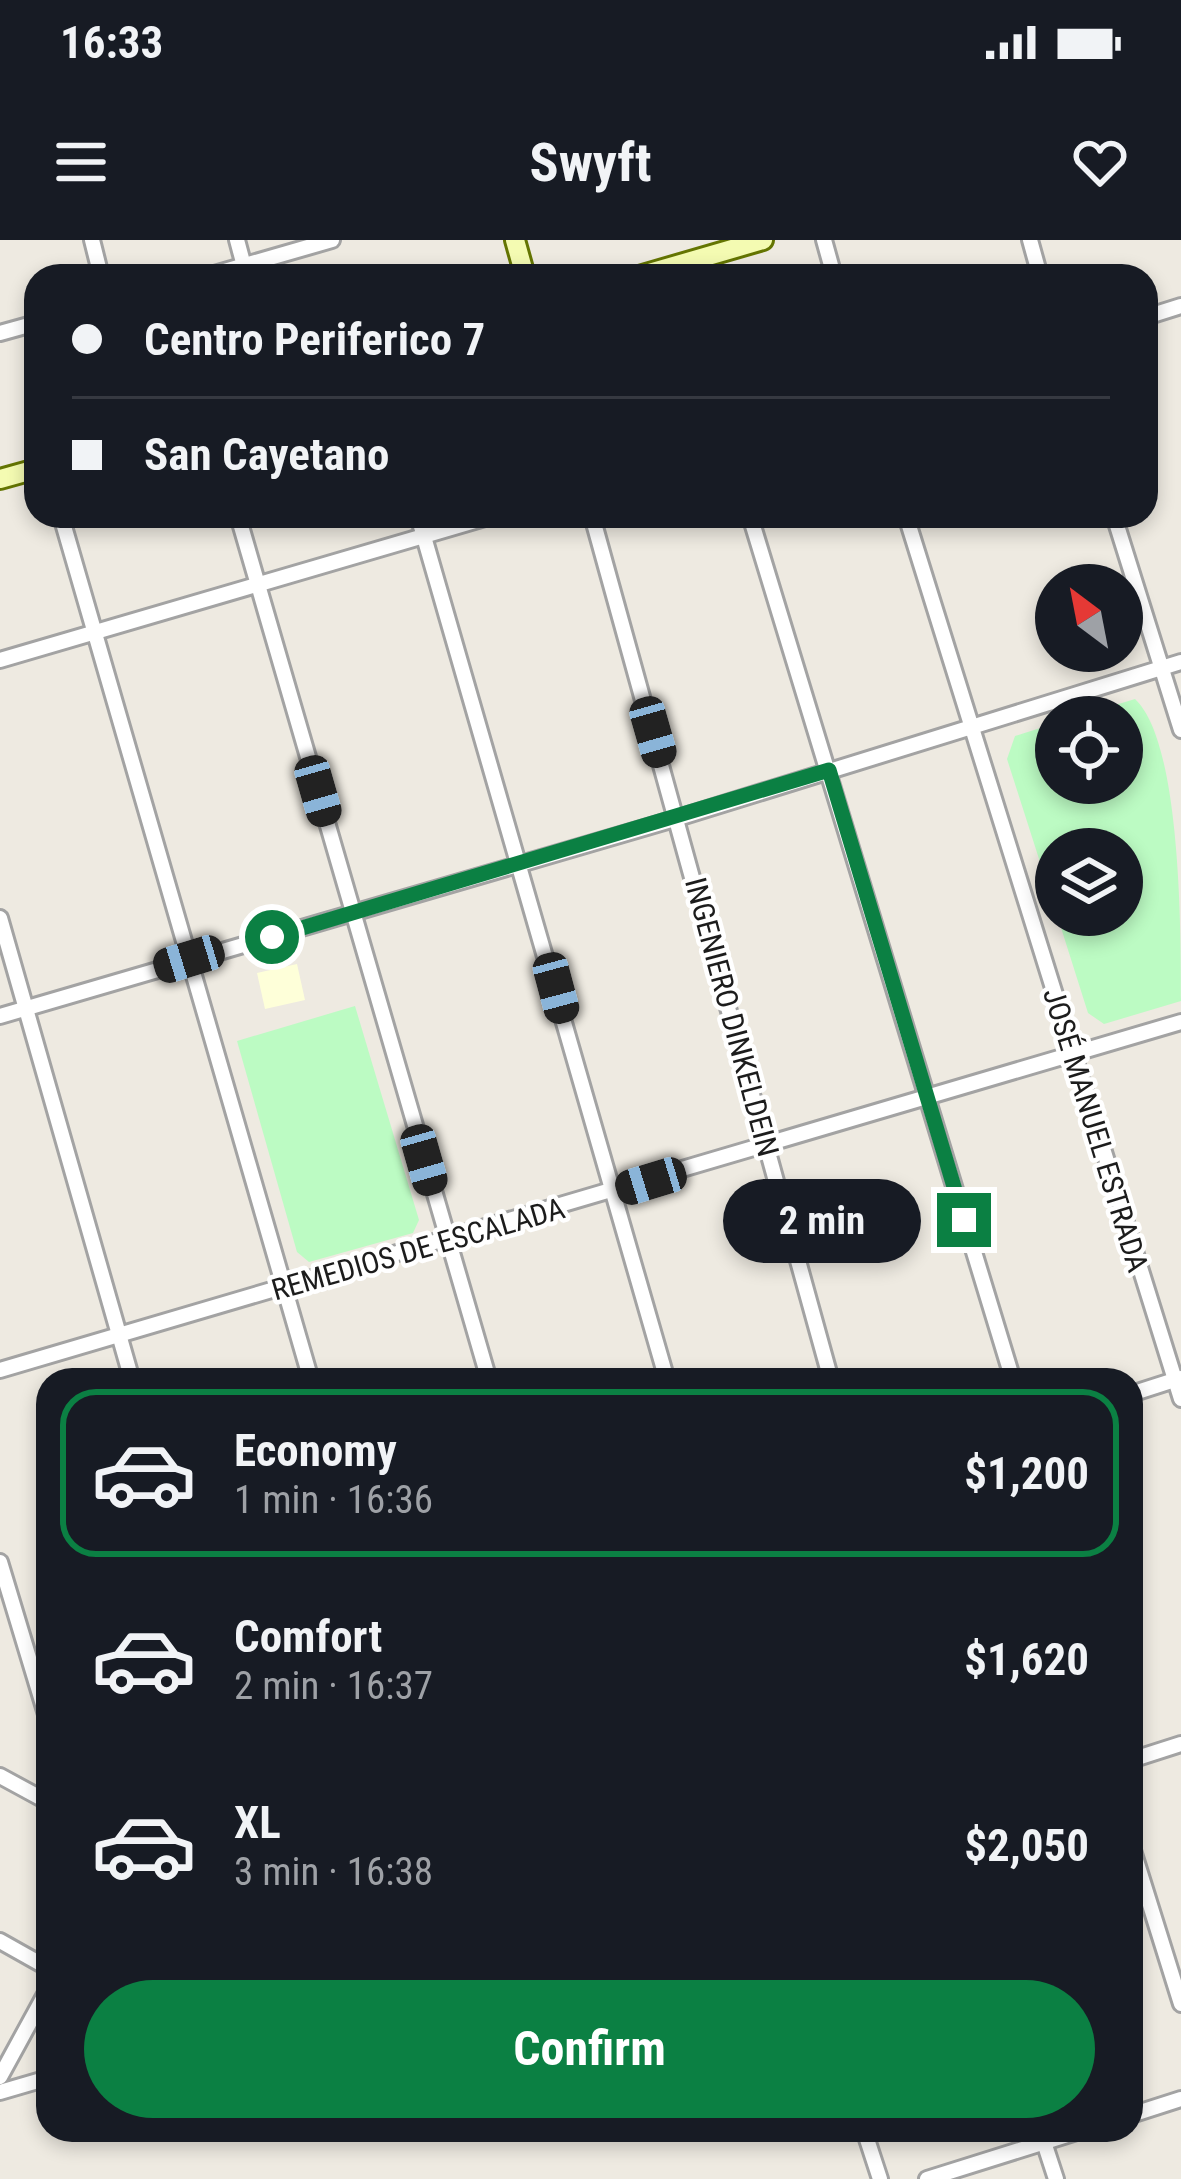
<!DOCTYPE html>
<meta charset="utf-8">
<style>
:root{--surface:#171b24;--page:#242831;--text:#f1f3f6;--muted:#9ea1a6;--line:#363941;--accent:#0b8043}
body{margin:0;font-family:"Roboto Condensed",sans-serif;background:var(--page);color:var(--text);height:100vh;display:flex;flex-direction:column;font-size:45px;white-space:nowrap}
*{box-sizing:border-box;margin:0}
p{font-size:39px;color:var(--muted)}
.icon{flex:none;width:66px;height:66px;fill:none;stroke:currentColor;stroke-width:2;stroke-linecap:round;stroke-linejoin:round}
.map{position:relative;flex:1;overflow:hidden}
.sheet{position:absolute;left:36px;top:1128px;width:1107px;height:774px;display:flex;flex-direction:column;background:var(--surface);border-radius:36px;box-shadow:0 6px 18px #0003}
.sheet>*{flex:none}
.guide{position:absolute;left:24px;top:24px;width:1134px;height:264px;border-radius:36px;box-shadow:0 6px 18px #0003;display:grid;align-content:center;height:264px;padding:0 48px;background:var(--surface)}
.needle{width:78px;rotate:328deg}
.tools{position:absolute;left:1035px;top:324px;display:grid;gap:24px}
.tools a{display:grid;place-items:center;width:108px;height:108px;border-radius:50%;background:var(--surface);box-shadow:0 6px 18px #0003;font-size:60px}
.end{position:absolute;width:54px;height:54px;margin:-27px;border:15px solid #0b8043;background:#fff;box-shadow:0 0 0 6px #fff}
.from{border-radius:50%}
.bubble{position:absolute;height:84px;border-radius:42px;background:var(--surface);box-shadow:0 6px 18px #0003;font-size:39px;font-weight:700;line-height:84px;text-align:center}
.car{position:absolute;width:36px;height:72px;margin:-36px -18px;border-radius:15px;box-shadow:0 0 9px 3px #0007;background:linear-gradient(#222 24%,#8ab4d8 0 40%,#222 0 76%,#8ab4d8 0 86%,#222 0)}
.guide b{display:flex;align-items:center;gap:42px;height:114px;font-size:45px}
.guide b+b{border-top:3px solid var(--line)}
.guide i{width:30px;height:30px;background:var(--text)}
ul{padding:21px 0 0;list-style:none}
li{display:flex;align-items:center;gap:36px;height:168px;margin:0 24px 18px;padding:0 24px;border:6px solid transparent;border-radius:36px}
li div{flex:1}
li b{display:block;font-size:45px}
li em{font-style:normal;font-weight:700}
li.on{border-color:var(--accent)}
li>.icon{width:108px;height:108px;stroke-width:1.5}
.action{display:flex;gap:24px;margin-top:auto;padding:24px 48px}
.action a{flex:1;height:138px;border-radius:72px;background:var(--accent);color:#fff;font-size:48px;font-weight:700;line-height:138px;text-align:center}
.status{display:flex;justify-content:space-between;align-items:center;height:84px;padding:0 60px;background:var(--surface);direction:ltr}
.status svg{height:33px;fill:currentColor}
header{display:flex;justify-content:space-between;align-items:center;height:156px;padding:0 48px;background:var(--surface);font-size:54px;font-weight:700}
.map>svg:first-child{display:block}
</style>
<div class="status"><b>16:33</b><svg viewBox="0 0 49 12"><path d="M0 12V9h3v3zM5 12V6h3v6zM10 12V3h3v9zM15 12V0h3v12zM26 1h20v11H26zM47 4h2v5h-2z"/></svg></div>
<header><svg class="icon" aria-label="menu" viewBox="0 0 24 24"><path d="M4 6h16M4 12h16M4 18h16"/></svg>Swyft<svg class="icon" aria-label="heart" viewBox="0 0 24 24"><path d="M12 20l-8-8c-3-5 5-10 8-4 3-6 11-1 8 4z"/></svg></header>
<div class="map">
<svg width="1181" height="1939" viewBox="0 0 1181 1939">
<rect width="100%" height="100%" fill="#eeeae1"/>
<path fill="#feffd9" d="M297 724 305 760 265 769 257 733Z"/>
<g fill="#bcfbc3">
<path d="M1135 459C1181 502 1181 689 1181 761L1104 784 1088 773 1057 675H1122V609H1056V672L1007 519 1015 496 1056 483V543H1122V477H1076Z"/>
<path d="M355 766 419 980 413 993 309 1022 297 1012 237 801Z"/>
</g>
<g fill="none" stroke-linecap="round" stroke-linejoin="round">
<defs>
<g id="street">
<path d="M92 0 101 36"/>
<path d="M237 0 244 26"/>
<path d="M824 0 834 36"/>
<path d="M1030 0 1040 36"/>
<path d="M207 36 332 0"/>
<path d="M1146 77 1181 66"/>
<path d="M0 93 36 83"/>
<path d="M61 276 311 1140"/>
<path d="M238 276 489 1140"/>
<path d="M418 276 667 1140"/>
<path d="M592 276 831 1140"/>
<path d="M750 276 1013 1140"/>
<path d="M906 276 1181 1159"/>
<path d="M1114 276 1181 490"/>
<path d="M0 420 492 276"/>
<path d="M0 678 132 1140"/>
<path d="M0 776 678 578 1181 422"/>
<path d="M0 1130 1181 782"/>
<path d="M1131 1154 1181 1138"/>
<path d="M0 1322 48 1481"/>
<path d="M1131 1520 1181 1504"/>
<path d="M0 1536 48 1562"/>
<path d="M1131 1604 1181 1764"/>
<path d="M0 1701 48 1728"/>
<path d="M0 1837 48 1749"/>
<path d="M0 1852 48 1838"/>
<path d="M1131 1875 1181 1859"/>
<path d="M864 1890 880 1939"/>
<path d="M1040 1890 1056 1939"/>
<path d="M927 1939 1083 1890"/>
</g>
<g id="secondary">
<path d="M515 0 525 36"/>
<path d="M639 36 763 0"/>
<path d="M0 239 36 229"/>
</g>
</defs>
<use href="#street" stroke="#a3a3a3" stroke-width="20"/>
<use href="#secondary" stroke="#647502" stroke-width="24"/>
<use href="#street" stroke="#fff" stroke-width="14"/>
<use href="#secondary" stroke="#f4fbb2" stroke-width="18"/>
</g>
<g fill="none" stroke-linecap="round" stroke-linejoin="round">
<path stroke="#0b8043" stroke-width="15" d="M272 697 829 530 964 980"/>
</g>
<g text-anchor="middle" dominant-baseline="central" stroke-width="9" stroke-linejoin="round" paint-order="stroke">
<g font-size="30" fill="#1c1c1c" stroke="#fff">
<text transform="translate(732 777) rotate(75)">INGENIERO DINKELDEIN</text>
<text transform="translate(1096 890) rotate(73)">JOSÉ MANUEL ESTRADA</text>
<text transform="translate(418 1009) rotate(-16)">REMEDIOS DE ESCALADA</text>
</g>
</g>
</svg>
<div class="tools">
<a><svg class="needle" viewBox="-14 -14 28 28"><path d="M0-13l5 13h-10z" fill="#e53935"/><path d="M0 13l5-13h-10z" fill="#9ea1a6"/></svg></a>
<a><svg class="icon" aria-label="locate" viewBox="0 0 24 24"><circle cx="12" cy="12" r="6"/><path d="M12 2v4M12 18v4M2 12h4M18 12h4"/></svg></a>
<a><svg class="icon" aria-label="layers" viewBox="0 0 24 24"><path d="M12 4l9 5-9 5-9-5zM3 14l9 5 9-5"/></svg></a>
</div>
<i class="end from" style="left:272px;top:697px"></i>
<i class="end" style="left:964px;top:980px"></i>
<div class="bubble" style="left:723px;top:939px;width:198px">2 min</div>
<i class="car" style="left:653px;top:492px;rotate:164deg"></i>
<i class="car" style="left:318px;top:551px;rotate:164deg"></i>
<i class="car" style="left:189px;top:719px;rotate:253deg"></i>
<i class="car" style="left:556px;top:748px;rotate:165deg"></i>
<i class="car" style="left:424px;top:920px;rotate:164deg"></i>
<i class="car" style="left:651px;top:941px;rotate:253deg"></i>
<div class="guide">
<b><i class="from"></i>Centro Periferico 7</b>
<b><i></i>San Cayetano</b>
</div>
<section class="sheet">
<ul>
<li class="on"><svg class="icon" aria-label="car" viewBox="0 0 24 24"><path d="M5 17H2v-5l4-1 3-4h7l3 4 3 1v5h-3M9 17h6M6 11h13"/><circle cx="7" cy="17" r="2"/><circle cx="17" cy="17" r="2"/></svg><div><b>Economy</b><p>1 min · 16:36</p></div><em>$1,200</em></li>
<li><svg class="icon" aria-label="car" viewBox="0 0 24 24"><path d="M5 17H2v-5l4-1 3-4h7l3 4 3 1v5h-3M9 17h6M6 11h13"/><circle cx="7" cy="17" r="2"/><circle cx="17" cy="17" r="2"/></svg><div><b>Comfort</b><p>2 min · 16:37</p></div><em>$1,620</em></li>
<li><svg class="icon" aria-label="car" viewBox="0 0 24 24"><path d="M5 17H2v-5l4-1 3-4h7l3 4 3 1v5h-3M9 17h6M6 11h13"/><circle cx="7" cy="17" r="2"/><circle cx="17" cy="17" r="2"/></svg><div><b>XL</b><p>3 min · 16:38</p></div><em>$2,050</em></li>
</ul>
<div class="action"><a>Confirm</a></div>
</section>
</div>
